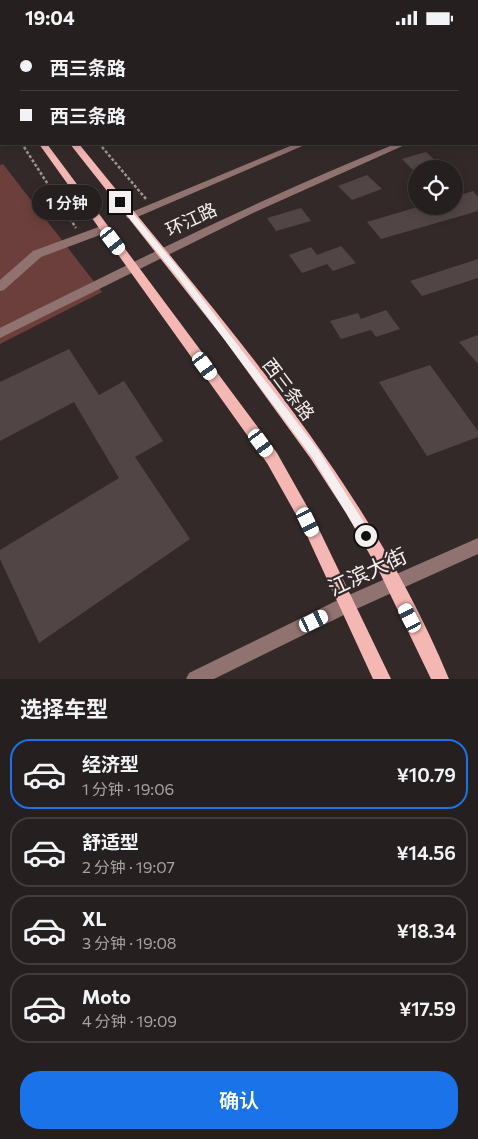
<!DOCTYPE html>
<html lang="zh">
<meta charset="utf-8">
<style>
:root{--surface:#261f1f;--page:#2e2728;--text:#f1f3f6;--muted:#a4a2a4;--line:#423d3d;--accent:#1a73e8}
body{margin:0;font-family:Commissioner,"Noto Sans SC",sans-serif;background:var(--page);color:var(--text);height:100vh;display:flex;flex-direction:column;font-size:19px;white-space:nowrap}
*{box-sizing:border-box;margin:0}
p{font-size:16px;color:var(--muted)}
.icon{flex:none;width:28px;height:28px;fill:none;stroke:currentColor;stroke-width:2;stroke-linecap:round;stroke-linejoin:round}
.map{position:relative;height:644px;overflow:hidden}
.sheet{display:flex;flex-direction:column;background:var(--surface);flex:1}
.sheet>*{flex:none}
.banner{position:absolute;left:0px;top:0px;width:479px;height:110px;box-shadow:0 2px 12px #0003,0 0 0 1px var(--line);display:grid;align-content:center;height:110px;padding:0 20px;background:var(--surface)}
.buttons{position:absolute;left:408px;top:125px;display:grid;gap:10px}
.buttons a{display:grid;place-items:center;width:55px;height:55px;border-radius:50%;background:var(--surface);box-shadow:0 2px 12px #0003,0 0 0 1px var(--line);font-size:25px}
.end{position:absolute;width:22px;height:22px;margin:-11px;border:6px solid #f6efef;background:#111;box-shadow:0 0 0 2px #111}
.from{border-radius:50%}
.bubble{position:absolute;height:35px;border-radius:18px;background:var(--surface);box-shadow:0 2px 12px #0003,0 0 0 1px var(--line);font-size:16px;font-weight:600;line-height:35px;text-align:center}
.car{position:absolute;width:15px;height:30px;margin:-15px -8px;border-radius:6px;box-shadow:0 0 4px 1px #0007;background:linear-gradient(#fff 24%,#345 0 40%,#fff 0 76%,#345 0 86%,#fff 0)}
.banner b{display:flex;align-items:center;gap:18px;height:48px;font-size:19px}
.banner b+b{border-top:1px solid var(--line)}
.banner i{width:12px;height:12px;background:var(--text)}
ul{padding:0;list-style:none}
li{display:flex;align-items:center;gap:15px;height:70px;margin:0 10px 8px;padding:0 10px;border:2px solid var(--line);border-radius:20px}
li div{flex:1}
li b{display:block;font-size:19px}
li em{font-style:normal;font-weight:600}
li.active{border-color:var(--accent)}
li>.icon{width:45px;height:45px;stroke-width:1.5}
h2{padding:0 20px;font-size:22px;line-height:60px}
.button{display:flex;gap:10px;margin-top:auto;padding:10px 20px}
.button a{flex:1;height:58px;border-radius:20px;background:var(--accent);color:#fff;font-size:20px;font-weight:600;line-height:58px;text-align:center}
.status{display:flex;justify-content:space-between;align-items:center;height:35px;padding:0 25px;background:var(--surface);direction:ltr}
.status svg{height:14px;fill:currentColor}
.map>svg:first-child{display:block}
</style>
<div class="status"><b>19:04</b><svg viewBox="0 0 49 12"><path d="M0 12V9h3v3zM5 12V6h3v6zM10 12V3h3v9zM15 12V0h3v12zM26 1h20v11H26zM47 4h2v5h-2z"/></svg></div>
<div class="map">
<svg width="478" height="644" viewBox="0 0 478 644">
<rect width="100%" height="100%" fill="#332929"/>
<path fill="#6c3f3c" d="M3 129 102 257 0 309V130Z"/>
<path fill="#390205" stroke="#72494b" d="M0 0H350L1 1 0 97Z"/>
<g fill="#514645">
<path d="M426 117 439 129 416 134 414 136 402 124Z"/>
<path d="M367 140 382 154 352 165 338 151Z"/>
<path d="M473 156 478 162V176L381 204 367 187 421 171H454V162Z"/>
<path d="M301 173 311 186 276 196 267 183Z"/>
<path d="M341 211 356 228 333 236 327 229 302 238 289 220 311 212 317 220Z"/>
<path d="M478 224V243L422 261 410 246Z"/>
<path d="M386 275 400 294 376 302 371 295 341 304 330 286 358 278 361 284Z"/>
<path d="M478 300V329L459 307Z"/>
<path d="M69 314 99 360 124 346 163 406 135 422 190 504 39 608 0 524V515L119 443 74 367 0 406V347Z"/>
<path d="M430 330 478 396V402L427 421 379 347Z"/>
</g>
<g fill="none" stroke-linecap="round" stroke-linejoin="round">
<g stroke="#9e9696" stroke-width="2" stroke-dasharray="2.5 2" stroke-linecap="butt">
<path d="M406 1 410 0"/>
<path d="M0 78 1 80"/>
<path d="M22 109 25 113"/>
<path d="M100 109 103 113"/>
</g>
<g stroke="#9e9696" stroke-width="2.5" stroke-dasharray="3 2" stroke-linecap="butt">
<path d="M24 112 76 193"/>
<path d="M102 112 146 164"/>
</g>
<g fill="#907270" fill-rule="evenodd">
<path d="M295 109H307L135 183H127L126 181 127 179Z"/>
<path d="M395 109H407L253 178 0 303V293C130 228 260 164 395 109Z"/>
<path d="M104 190 108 191V197L41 222 4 255 0 256V245L33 216Z"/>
<path d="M478 503V519L354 575 214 644H186L189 638 342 563Z"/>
</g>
<g fill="#f5b7b3" fill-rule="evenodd">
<rect x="0" y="15" width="1" height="6"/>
<rect x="0" y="50" width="1" height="5"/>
<path d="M39 109H47L277 418 313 482 391 644H373L303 492 267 428Z"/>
<path d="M70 109H79C215 278 365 441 449 644H431L378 534 346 478 311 424 224 304Z"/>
</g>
</g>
<path fill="#f6efef" d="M117 165H122L185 241 319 416 370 497V504H362L312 422 180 245 117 168Z"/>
<g text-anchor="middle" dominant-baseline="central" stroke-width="4.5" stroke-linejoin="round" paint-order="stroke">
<g font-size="18" fill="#f6efef" stroke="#332929">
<text transform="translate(191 184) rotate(-25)">环江路</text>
<text transform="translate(289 354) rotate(53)">西三条路</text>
</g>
<g font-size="21" fill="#f6efef" stroke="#332929">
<text transform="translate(367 536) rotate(-25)">江滨大街</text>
</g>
</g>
</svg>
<div class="buttons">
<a><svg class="icon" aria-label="locate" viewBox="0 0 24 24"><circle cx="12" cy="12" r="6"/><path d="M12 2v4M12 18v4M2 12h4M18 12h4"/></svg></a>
</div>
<i class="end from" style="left:366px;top:501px"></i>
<i class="end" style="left:120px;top:167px"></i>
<div class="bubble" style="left:32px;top:150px;width:70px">1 分钟</div>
<i class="car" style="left:113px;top:206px;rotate:143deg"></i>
<i class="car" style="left:205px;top:331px;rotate:144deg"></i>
<i class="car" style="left:261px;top:408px;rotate:144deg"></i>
<i class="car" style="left:308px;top:487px;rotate:154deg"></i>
<i class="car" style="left:410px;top:583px;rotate:332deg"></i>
<i class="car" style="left:314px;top:586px;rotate:64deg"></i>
<div class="banner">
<b><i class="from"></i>西三条路</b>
<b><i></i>西三条路</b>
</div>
</div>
<section class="sheet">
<h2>选择车型</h2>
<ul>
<li class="active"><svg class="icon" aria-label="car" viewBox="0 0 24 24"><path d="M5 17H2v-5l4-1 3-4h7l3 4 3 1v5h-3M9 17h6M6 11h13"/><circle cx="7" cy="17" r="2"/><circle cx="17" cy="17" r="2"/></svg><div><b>经济型</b><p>1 分钟 · 19:06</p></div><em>¥10.79</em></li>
<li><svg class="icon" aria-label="car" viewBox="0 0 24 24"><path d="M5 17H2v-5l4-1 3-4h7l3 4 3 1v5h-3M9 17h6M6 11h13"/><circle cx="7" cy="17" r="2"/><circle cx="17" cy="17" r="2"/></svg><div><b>舒适型</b><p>2 分钟 · 19:07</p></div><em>¥14.56</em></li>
<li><svg class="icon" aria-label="car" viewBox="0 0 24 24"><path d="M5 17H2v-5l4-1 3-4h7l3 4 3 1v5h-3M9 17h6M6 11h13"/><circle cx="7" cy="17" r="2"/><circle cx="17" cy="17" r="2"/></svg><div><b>XL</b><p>3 分钟 · 19:08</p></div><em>¥18.34</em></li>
<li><svg class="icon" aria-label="car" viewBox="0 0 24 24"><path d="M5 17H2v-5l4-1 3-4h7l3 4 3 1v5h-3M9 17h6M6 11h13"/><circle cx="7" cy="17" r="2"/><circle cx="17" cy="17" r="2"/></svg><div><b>Moto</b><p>4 分钟 · 19:09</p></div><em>¥17.59</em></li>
</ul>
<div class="button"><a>确认</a></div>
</section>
